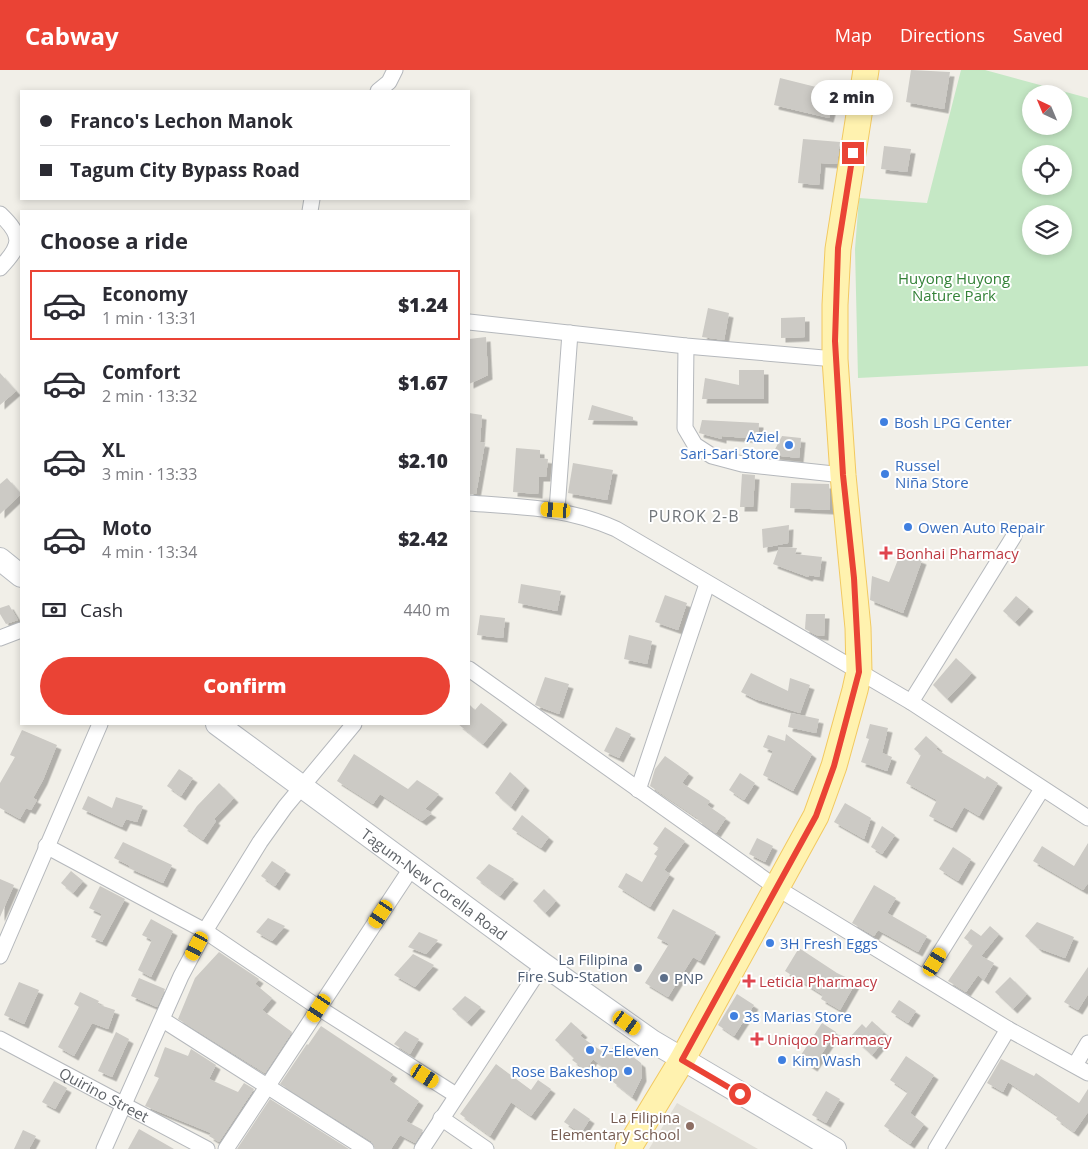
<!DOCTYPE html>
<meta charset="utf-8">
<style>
:root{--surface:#fff;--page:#f7f7f7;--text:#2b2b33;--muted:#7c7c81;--line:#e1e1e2;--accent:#ea4335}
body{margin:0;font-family:"Open Sans",sans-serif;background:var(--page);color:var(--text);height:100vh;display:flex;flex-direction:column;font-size:19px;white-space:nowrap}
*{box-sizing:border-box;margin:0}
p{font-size:16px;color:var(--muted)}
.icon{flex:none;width:28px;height:28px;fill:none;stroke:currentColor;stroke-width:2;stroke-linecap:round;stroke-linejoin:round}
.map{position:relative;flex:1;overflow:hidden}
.drawer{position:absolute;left:20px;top:140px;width:450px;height:515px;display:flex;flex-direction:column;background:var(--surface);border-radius:0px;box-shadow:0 2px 8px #0003}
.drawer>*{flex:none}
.banner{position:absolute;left:20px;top:20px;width:450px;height:110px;border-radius:0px;box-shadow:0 2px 8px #0003;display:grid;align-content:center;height:110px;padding:0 20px;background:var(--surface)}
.needle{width:32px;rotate:316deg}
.controls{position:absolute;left:1022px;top:15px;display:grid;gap:10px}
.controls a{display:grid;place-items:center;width:50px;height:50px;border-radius:50%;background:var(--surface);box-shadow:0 2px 8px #0003;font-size:25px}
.end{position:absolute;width:22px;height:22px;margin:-11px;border:6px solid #ea4335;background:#fff;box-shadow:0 0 0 2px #fff}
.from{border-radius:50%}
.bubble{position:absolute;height:35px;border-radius:18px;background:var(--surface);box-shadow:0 2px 8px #0003;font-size:16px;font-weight:800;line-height:35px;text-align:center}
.car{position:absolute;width:15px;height:30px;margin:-15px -8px;border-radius:6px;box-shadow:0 0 4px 1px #0007;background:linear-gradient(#f5c518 24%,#345 0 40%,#f5c518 0 76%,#345 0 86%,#f5c518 0)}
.banner b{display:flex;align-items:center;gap:18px;height:48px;font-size:19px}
.banner b+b{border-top:1px solid var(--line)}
.banner i{width:12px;height:12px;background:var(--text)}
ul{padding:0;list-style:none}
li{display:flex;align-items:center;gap:15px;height:70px;margin:0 10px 8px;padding:0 10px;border:2px solid transparent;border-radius:0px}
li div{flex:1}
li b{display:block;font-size:19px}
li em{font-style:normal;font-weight:800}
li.current{border-color:var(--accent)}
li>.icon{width:45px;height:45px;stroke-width:1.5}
h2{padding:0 20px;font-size:22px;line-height:60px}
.pay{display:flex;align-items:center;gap:12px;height:55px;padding:0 20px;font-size:19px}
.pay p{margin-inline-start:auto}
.button{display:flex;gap:10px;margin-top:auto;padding:10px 20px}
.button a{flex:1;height:58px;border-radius:30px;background:var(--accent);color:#fff;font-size:20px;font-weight:800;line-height:58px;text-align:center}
header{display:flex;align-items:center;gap:30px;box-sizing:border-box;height:70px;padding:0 25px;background:var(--accent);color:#fff}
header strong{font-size:24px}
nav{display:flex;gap:28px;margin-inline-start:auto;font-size:18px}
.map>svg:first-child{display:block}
</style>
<header>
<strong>Cabway</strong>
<nav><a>Map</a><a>Directions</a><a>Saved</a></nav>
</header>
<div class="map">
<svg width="1088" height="1079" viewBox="0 0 1088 1079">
<defs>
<filter id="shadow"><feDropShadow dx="4.5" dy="4.5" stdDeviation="0" flood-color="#0004"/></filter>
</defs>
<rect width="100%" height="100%" fill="#f1efe8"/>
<path fill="#e1ded6" d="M677 1033 758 1079H649Z"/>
<path fill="#c5e8c5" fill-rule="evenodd" d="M961 0H985L1088 28V296L858 308 855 179 859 128 927 133ZM1031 24H1064V56H1031ZM1031 84H1064V116H1031ZM1031 144H1064V176H1031Z"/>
<g fill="#cccac5" filter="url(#shadow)">
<path d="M911 0 950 2 944 39 906 32Z"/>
<path d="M780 8 836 22 829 48 774 35Z"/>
<path d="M803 69 840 72 837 94 821 93 819 115 798 113Z"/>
<path d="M884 76 911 79 907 102 881 99Z"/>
<path d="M708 238 729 243 724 270 702 267Z"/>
<path d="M805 247V267L781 268V248Z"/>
<path d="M486 267 488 305 469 314V269Z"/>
<path d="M739 300H764V329H702L705 308 739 315Z"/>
<path d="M0 303 16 321 0 335Z"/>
<path d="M592 335 633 347V351L588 350Z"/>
<path d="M469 343 482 345 480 372 485 373 476 424H469Z"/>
<path d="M702 350 759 353 758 369 722 366V369L699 363Z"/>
<path d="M782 366 801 368 799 388 772 385Z"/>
<path d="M516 378 540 380V388L548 389 546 407H539L538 424 513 422Z"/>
<path d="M573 393 613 400 607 430 568 423Z"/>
<path d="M742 404 755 405 753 437H740Z"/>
<path d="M7 408 21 424 0 444V414Z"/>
<path d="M791 413 829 414 830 440 790 438Z"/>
<path d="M789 455 788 473 763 478 762 459Z"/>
<path d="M779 477 797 478 795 484 822 487 819 507 809 505 808 507 773 494Z"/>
<path d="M901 482 922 490 903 543 870 530 872 506 889 512Z"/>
<path d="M521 514 561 521 557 541 518 533Z"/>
<path d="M665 525 687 533 678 560 655 552Z"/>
<path d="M1016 526 1029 537 1015 552 1003 541Z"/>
<path d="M9 535 18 550 6 554 0 544V538Z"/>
<path d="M806 544H825L824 566 816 565 805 559Z"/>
<path d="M480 545 505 548 503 568 477 565Z"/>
<path d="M629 565 652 571 647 594 624 589Z"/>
<path d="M956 588 972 603 947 629 933 615Z"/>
<path d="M751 603 788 621 790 608 810 615 800 643 755 629 741 622Z"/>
<path d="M545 607 569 614 559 644 535 635Z"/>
<path d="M481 633 503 650 483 674 458 654H469V634L475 640Z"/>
<path d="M791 643 819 649 816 663 788 657Z"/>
<path d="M870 654 888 658 882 683 892 687 887 701 861 692 869 669 866 668Z"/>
<path d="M616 657 631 664 619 688 604 681Z"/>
<path d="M22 660 57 675 43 710 33 728 37 730 31 740 26 738 20 749 0 738V713L15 687 10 685Z"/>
<path d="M786 664 812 684 793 721 763 705 773 681 763 677 768 665 785 671Z"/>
<path d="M926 666 938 677 936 679 985 709 987 706 998 713 979 746 964 737 952 758 929 746 937 730 906 713 921 685 914 679Z"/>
<path d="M354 684 408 719 417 710 439 724 425 739 432 743 422 751 380 724 373 734 337 711Z"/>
<path d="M665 686 689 703 682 713 710 731 707 735 726 748 716 763 697 750 699 749 650 716 655 699Z"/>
<path d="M179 699 193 708 181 726 167 716Z"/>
<path d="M510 702 525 716 511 737 495 723Z"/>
<path d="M740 703 755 713 744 730 729 720Z"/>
<path d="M219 713 234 728 214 749 216 751 203 770 183 756 197 736Z"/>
<path d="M88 726 112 738 116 727 143 736 137 752 126 749 122 757 82 739Z"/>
<path d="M845 733 871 748 864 769 834 752Z"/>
<path d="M522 745 549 767 541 778 512 759Z"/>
<path d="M882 756 895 765 882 784 871 777Z"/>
<path d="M665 757 685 771 664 800 670 804 650 837 618 817 626 803 642 812 657 786 654 784 659 778 653 774Z"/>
<path d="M757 768 773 776 765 792 749 784Z"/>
<path d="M123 772 172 795 163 813 129 798 130 796 114 788Z"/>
<path d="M1088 773V813L1083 820 1033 791 1042 776 1074 796Z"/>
<path d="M953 777 971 789 958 811 939 799Z"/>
<path d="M272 791 286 800 275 816 261 806Z"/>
<path d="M489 794 514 809 500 826 476 808Z"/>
<path d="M71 801 83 811 73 823 61 813Z"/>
<path d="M0 809 14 815 0 847Z"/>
<path d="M874 815 896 828 887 843 927 866 918 882 878 860 874 866 852 853Z"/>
<path d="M100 816 125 829 102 872 91 867 102 844 89 838Z"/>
<path d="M544 819 556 831 545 843 533 831Z"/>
<path d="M673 839 716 862 700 891 693 887 668 927 645 913 669 874 657 868Z"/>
<path d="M268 848 285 856 272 871 256 862Z"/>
<path d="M151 849 173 861 151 907 138 900 152 870 142 865Z"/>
<path d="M1037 852 1074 867 1065 888 1038 878 1025 866Z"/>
<path d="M990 856 999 864 981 886 994 893 984 910 978 905 966 922 948 911 973 875 964 868 971 859 981 866Z"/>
<path d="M419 862 438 870 426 884 408 877Z"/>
<path d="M799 878 837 903 856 912 840 940 821 929 823 925 785 901Z"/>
<path d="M219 882 259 909 255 914 272 928 262 940 292 962 265 1003 178 949 195 908Z"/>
<path d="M413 884 434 895 415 917 394 905Z"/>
<path d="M1088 897V924L1078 940 1064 932Z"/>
<path d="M1010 907 1027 924 1013 939 995 922Z"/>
<path d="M139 908 165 919 157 937 131 926Z"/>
<path d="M19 912 39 920 24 954 4 945Z"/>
<path d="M80 922 99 931 97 934 115 940 108 959 92 953 74 986 58 977 79 937 74 934Z"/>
<path d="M737 924 754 935 734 966 718 955Z"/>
<path d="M465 926 481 937 467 952 452 939Z"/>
<path d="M899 930 916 941 908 953 891 942Z"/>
<path d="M872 951 884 962 879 968 883 972 872 985 851 966 862 954 866 958Z"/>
<path d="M571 952 583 963 580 966 607 985 614 976 630 989 632 986 641 993 642 1007 632 1027 612 1011 615 1007 593 989 586 1000 572 990 574 988 555 970Z"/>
<path d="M822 953 836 962 813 997 799 988Z"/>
<path d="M321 956 393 1004 389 1010 419 1031 406 1051 423 1060 415 1073 400 1065 391 1079H375L371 1071 280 1014 307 974 308 975Z"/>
<path d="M405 961 419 969 410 984 394 974Z"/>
<path d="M116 962 129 969 112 1007 98 1001Z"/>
<path d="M165 977 188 986 191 979 216 995 209 1009 238 1022 244 1013 254 1019 219 1072 209 1066 211 1063 145 1036 159 1008 154 1006Z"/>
<path d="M906 986 934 1005 910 1043 924 1054 910 1074 884 1056 908 1022 890 1010Z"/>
<path d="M1001 989 1034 1006 1036 1003 1079 1033 1088 1019V1042L1074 1062 1056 1049 1058 1046 1008 1012 1003 1022 987 1013Z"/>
<path d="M496 994 531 1020 538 1010 551 1019 531 1046 511 1032 490 1066 460 1044Z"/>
<path d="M54 1011 67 1018 55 1039 42 1032Z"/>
<path d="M826 1021 840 1029 826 1053 812 1045Z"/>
<path d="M270 1029 349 1079H237Z"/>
<path d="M574 1038 590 1049 581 1063 564 1052Z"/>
<path d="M139 1059 174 1079H128Z"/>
<path d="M23 1060 36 1066 29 1079H14Z"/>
</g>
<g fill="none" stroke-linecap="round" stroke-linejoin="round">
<defs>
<g id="minor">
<path d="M378 21 389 12 395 0"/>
<path d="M310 141 312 129"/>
<path d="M0 144C23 166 22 175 0 198"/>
<path d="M469 252 686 276 835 289"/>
<path d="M686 276 685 358 695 375 712 386 742 394 843 405"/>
<path d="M469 433C521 437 567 437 616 459L911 632 1088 748"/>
<path d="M557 440 570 263"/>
<path d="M0 568 21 560"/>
<path d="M469 599 777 818 1008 959 1088 1003"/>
<path d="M911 632 1014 466"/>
<path d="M638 720 707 514"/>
<path d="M46 776 205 861 319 938 456 1025"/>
<path d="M0 886 100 654"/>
<path d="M925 907 1042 719"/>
<path d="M163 950 366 1079"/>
<path id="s1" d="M0 969 207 1079"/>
<path d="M1075 995 1088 973"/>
<path d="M441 1048 486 1079"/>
<path d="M104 1079 181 906 205 861 260 772 285 737 354 654"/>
<path d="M226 1079 412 797"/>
<path d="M422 1079 543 894"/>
<path d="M936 1079 1008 959"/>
</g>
<g id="secondary">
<path d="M0 489 21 506"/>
<path id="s2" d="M217 654 543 894 652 971 835 1079"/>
</g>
<path id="primary" d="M628 1079 682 990 816 746 834 696 855 620 859 602 858 558 843 405 835 289V235L838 179 866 0"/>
</defs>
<use href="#minor" stroke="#b5b8bc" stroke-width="17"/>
<use href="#secondary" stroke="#b6babf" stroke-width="24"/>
<use href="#primary" stroke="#f2c960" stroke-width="27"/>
<use href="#minor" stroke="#fff" stroke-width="15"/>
<use href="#secondary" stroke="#fff" stroke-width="22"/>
<use href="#primary" stroke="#fff2af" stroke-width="25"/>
</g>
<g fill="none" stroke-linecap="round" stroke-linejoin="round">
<path stroke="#ea4335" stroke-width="6" d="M740 1024 682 990 816 746 834 696 859 602 854 508 843 405 835 271 838 178 853 83"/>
</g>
<g fill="#3f7fe0" stroke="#fff" stroke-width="2">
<circle cx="884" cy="352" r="5"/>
<circle cx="789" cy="375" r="5"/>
<circle cx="885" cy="404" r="5"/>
<circle cx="908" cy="457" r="5"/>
<circle cx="770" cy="873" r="5"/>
<circle cx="734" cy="946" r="5"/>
<circle cx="590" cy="980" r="5"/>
<circle cx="782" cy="990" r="5"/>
<circle cx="628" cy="1001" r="5"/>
</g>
<g fill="#e0444e" stroke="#fff" stroke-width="2">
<path d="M883.5 475.5h5v5h5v5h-5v5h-5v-5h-5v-5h5z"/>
<path d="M746.5 903.5h5v5h5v5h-5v5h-5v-5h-5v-5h5z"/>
<path d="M754.5 961.5h5v5h5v5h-5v5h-5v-5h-5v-5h5z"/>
</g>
<g fill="#5c6f8a" stroke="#fff" stroke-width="2">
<circle cx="638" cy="898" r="5"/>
<circle cx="664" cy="908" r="5"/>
</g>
<circle fill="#8d6e63" stroke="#fff" stroke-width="2" cx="690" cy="1056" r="5"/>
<g text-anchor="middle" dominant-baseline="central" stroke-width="4" stroke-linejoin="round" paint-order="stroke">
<g font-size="15" fill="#348238" stroke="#fff">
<text x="954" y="208">Huyong Huyong<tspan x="954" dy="17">Nature Park</tspan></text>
</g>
<g font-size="15" fill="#366cbe" stroke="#fff" text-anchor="start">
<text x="894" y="352">Bosh LPG Center</text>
<text x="779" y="366" text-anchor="end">Aziel<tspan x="779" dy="17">Sari-Sari Store</tspan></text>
<text x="895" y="395">Russel<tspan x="895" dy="17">Niña Store</tspan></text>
<text x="918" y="457">Owen Auto Repair</text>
<text x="780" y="873">3H Fresh Eggs</text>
<text x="744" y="946">3s Marias Store</text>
<text x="600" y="980">7-Eleven</text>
<text x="792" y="990">Kim Wash</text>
<text x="618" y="1001" text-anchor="end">Rose Bakeshop</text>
</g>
<g font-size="15" fill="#be3a42" stroke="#fff" text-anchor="start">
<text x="896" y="483">Bonhai Pharmacy</text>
<text x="759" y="911">Leticia Pharmacy</text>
<text x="767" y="969">Uniqoo Pharmacy</text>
</g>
<g font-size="15" fill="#5f6368" stroke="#fff">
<text stroke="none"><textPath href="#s2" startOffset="270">Tagum-New Corella Road</textPath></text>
<text stroke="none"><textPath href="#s1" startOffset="118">Quirino Street</textPath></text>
</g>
<g font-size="15" fill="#4e5e75" stroke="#fff" text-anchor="end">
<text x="628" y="889">La Filipina<tspan x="628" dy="17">Fire Sub-Station</tspan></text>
<text x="674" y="908" text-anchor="start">PNP</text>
</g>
<g font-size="15" fill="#785e54" stroke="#fff" text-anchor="end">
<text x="680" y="1047">La Filipina<tspan x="680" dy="17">Elementary School</tspan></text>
</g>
<g font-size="16" letter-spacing="1" fill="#70757a" stroke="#fff">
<text x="694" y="446">PUROK 2-B</text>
</g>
</g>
</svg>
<div class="controls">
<a><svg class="needle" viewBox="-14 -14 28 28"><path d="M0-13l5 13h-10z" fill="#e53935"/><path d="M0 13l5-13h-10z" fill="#7c7c81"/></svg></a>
<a><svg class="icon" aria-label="locate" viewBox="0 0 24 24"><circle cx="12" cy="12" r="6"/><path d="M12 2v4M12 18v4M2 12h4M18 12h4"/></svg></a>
<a><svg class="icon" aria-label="layers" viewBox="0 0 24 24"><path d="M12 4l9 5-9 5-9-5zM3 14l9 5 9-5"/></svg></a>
</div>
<i class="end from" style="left:740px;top:1024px"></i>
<i class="end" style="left:853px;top:83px"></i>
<div class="bubble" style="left:811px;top:10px;width:82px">2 min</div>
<i class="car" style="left:556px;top:440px;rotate:274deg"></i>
<i class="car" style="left:381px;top:844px;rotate:214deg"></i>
<i class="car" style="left:197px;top:876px;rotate:208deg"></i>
<i class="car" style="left:935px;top:892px;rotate:31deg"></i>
<i class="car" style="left:319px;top:938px;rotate:213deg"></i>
<i class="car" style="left:627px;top:953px;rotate:125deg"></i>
<i class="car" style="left:425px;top:1006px;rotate:123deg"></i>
<div class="banner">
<b><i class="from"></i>Franco's Lechon Manok</b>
<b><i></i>Tagum City Bypass Road</b>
</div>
<section class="drawer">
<h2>Choose a ride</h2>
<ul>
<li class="current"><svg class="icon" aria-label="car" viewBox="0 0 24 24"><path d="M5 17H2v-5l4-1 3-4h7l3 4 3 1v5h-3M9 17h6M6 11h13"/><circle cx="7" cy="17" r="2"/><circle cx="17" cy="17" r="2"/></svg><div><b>Economy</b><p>1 min · 13:31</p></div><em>$1.24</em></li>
<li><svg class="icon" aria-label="car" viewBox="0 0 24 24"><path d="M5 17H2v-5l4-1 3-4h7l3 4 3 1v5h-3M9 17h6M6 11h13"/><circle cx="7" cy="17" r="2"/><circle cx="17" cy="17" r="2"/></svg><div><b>Comfort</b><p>2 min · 13:32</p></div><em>$1.67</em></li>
<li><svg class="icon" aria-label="car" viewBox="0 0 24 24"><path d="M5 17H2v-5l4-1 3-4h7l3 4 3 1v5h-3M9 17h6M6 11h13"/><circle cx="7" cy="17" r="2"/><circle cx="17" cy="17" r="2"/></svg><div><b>XL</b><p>3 min · 13:33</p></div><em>$2.10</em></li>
<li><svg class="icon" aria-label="car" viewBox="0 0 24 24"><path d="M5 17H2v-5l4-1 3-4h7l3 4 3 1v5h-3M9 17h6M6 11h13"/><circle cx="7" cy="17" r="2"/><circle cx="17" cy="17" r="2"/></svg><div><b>Moto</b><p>4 min · 13:34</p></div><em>$2.42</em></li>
</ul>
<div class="pay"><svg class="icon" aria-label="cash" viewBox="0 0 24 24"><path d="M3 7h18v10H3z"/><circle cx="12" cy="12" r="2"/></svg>Cash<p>440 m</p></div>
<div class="button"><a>Confirm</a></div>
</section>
</div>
